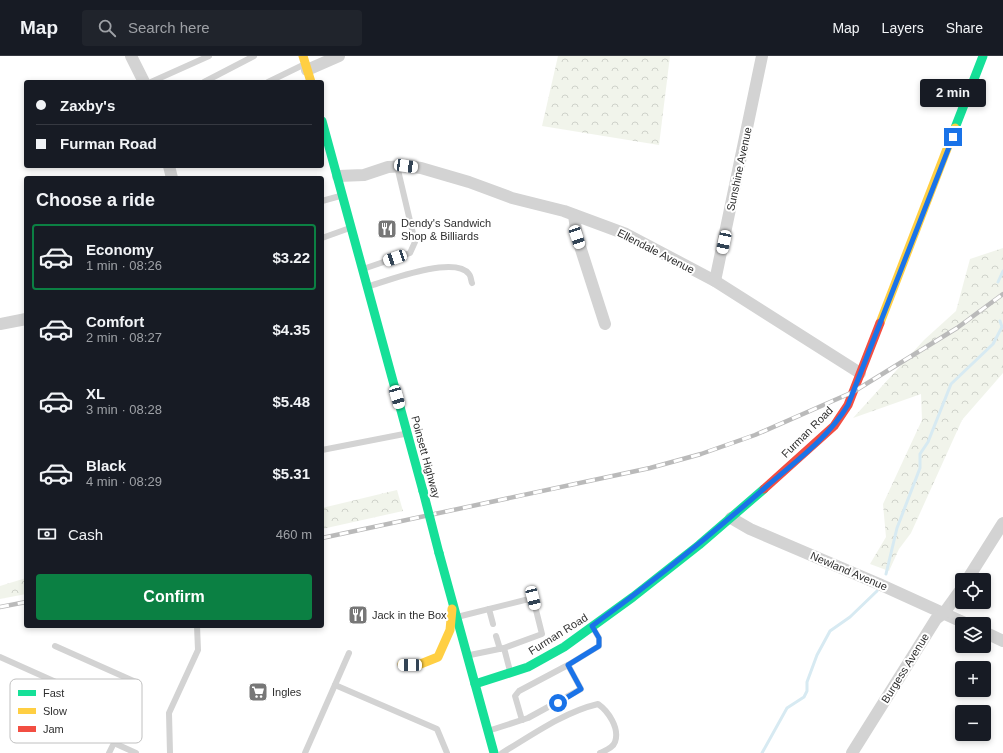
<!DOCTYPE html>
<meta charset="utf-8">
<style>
:root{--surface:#171b24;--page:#20242c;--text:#f1f3f6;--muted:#9ea1a6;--line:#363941;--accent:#0b8043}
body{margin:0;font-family:Helvetica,sans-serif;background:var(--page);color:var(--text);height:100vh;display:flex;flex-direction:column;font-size:15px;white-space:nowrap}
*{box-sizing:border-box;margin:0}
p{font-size:13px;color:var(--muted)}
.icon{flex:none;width:22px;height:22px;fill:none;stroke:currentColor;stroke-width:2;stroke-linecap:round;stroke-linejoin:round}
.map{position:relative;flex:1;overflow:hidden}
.details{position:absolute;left:24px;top:120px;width:300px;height:452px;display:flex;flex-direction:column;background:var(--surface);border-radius:4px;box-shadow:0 2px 6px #0003}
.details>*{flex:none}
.hud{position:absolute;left:24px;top:24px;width:300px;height:88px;border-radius:4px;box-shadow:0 2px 6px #0003;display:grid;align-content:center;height:88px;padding:0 12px;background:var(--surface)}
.controls{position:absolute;left:955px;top:517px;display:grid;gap:8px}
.controls a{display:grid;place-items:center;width:36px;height:36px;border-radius:4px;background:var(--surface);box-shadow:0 2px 6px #0003;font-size:20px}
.end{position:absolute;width:18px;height:18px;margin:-9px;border:5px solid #1a73e8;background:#fff;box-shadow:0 0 0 2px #fff}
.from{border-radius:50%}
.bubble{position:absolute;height:28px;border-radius:4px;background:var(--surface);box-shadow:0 2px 6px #0003;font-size:13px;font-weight:600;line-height:28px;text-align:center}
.car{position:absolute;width:12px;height:24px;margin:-12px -6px;border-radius:5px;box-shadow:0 0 3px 1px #0007;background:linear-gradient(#fff 24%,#345 0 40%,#fff 0 76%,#345 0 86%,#fff 0)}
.hud b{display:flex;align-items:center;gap:14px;height:38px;font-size:15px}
.hud b+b{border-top:1px solid var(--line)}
.hud i{width:10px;height:10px;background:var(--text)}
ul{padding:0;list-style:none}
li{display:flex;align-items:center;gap:12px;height:66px;margin:0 8px 6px;padding:0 4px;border:2px solid transparent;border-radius:4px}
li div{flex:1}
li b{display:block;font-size:15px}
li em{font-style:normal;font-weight:600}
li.active{border-color:var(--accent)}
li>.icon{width:36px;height:36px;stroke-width:1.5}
h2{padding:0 12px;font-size:18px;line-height:48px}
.pay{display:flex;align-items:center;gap:10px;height:44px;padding:0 12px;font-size:15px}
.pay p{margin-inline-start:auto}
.button{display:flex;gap:8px;margin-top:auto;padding:8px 12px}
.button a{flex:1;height:46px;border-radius:4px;background:var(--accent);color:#fff;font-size:16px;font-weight:600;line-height:46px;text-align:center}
header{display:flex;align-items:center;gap:24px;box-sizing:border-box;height:56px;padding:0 20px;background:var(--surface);border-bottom:1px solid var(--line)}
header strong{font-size:19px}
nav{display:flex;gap:22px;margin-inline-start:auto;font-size:14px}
.search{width:280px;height:36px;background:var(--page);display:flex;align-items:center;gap:10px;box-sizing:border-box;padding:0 14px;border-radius:4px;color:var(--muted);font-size:15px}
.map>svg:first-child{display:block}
</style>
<header>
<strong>Map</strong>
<div class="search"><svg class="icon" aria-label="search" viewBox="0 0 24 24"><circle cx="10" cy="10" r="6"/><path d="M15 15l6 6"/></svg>Search here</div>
<nav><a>Map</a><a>Layers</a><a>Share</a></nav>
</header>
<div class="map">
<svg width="1003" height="697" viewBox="0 0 1003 697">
<defs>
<pattern id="forest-crowns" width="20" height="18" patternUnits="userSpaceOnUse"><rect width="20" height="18" fill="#f1f4eb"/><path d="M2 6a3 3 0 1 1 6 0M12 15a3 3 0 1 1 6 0" fill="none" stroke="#cfd2ca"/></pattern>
</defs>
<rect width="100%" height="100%" fill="#fff"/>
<g fill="url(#forest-crowns)">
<path d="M558 0H670L659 89 542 70Z"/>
<path d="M1003 192V317L962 364 911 477 899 493 889 515 870 508 886 481 883 448 922 364 921 338 853 362 924 284 956 255 970 203Z"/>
<path d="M397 434 403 455 322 473V452Z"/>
<path d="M26 522V538L0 543V530Z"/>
</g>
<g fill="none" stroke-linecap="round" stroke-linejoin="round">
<g stroke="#d7eaf2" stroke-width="3">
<path d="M998 226 1003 215"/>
<path d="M886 518 897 472 920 412V398L928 386 951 328 993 288 1002 271 1000 265"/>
<path d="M762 697 787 652 804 641 807 635V626L817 599 830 575 850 561 877 535"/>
</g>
<g stroke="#d3d3d3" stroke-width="6">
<path d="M151 26 209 0"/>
<path d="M204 26 254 0"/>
<path d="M268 26 303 9"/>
<path d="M322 145 340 140"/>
<path d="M322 182 347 173"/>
<path d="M366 212 410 197 415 186 397 110"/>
<path d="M370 230C389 224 455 199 469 218 471 220 471 225 472 227"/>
<path d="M322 394 404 378"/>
<path d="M489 553 493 568"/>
<path d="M461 560 533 542 542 578 504 592 510 615"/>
<path d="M496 580 500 593"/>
<path d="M55 590 138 627 114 687 136 697"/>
<path d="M470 599 504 592"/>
<path d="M0 601 125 657"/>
<path d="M335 629 437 673 447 697"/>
<path d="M522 664 515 640 519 635 568 609"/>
<path d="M491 674 528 662 581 633 568 609 599 590V582L593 572"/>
<path d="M109 697 114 687"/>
<path d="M170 697 169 657 198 594 197 570"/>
<path d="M305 697 349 597"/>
<path d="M502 697C532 679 564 656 598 648 608 655 620 672 615 686 613 692 606 694 600 697"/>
</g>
<g stroke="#d3d3d3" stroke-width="12">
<path d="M131 0 144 26"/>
<path d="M307 14 339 0"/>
<path d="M169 110 172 122"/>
<path d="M338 120 364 119 388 111 406 110 421 112 469 126 512 142 564 155 626 178 715 225 860 317"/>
<path d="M574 159 577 181 605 268"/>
<path d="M715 225 762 0"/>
<path d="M0 268 26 263"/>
<path d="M731 462 750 473 879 528 967 568"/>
<path d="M967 524 1003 467"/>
<path d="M984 576 1003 585"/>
<path d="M852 697 936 563 944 557 962 532"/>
</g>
<g stroke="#16e098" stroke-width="9">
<path d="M322 65 423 435"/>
<path d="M955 72 983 0"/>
<path d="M439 497 494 697"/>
<path d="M475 628 528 611 564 591 633 541 699 489 764 433"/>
</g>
<g stroke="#ffcf43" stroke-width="9">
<path d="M303 0 311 26"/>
<path d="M880 267 955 72"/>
<path d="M402 608 418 609 438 601 450 574 452 553"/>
</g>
<path stroke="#f24e42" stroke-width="9" d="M764 433 834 370 848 349 880 267"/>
<defs>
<g id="rail">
<path d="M322 482 650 412 701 398 755 379 853 336 957 272 1003 238"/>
<path d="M0 551 26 546"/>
</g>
</defs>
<use href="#rail" stroke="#bababa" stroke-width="4.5"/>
<use href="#rail" stroke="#fff" stroke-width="3" stroke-dasharray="9" stroke-linecap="butt"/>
<path stroke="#16e098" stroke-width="9" d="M423 435 439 497"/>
</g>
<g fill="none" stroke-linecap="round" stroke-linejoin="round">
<path stroke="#1a73e8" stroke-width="5" d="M558 647 581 633 568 609 599 590V582L592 570C653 526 711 479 767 430 796 405 828 382 848 349L953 81"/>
</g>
<defs>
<symbol id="restaurant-square" viewBox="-11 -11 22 22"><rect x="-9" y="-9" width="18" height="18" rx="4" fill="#777" stroke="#fff"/><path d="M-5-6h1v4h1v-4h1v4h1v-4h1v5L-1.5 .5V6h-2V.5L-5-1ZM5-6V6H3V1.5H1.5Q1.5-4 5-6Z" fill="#fff"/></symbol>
<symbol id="supermarket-square" viewBox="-11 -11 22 22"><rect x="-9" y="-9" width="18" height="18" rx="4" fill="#777" stroke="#fff"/><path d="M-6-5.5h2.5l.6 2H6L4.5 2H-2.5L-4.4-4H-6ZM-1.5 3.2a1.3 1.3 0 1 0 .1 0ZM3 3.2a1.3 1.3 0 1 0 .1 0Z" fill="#fff"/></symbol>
</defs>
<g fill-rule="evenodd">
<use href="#restaurant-square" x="376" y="162" width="22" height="22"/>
<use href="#restaurant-square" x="347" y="548" width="22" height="22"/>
<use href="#supermarket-square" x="247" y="625" width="22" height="22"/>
</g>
<g text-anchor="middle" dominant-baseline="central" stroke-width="4" stroke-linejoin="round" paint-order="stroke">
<g font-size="11" fill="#2e2e2e" stroke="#fff">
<text transform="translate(739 113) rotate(-78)">Sunshine Avenue</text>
<text transform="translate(656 195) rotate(27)">Ellendale Avenue</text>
<text transform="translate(807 376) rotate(-45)">Furman Road</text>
<text transform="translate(426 401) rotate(75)">Poinsett Highway</text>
<text transform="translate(849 515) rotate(23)">Newland Avenue</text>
<text transform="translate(558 578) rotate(-32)">Furman Road</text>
<text transform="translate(905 612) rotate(-58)">Burgess Avenue</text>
</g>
<g font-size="11" fill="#2e2e2e" stroke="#fff" text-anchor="start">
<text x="401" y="167">Dendy's Sandwich<tspan x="401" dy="13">Shop &amp; Billiards</tspan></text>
<text x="372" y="559">Jack in the Box</text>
<text x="272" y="636">Ingles</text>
</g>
</g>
<rect x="10" y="623" width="132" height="64" rx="6" fill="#fff" stroke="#c0c0c0" stroke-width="1"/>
<rect x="18" y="634" width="18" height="6" fill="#16e098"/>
<rect x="18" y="652" width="18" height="6" fill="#ffcf43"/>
<rect x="18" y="670" width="18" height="6" fill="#f24e42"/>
<g font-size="11" fill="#2e2e2e">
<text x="43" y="641">Fast</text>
<text x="43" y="659">Slow</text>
<text x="43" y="677">Jam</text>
</g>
</svg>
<div class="controls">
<a><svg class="icon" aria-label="locate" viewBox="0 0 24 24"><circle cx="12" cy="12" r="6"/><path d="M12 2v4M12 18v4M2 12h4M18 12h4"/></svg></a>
<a><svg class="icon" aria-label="layers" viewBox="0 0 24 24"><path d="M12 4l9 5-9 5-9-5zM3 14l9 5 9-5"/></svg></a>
<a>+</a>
<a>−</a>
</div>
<i class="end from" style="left:558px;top:647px"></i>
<i class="end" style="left:953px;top:81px"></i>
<div class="bubble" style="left:920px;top:23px;width:66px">2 min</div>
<i class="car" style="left:406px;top:110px;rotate:98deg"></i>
<i class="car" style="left:577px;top:181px;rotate:162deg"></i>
<i class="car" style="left:724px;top:186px;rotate:192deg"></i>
<i class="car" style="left:395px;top:202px;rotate:251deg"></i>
<i class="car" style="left:397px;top:341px;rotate:164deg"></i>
<i class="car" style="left:533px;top:542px;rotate:166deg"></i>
<i class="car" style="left:410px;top:609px;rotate:271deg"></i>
<div class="hud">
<b><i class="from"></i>Zaxby's</b>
<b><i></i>Furman Road</b>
</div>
<section class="details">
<h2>Choose a ride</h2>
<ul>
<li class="active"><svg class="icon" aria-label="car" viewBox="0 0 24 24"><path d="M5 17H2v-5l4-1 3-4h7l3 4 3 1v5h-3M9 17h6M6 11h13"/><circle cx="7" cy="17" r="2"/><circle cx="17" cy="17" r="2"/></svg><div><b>Economy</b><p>1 min · 08:26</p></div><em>$3.22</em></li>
<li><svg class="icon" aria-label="car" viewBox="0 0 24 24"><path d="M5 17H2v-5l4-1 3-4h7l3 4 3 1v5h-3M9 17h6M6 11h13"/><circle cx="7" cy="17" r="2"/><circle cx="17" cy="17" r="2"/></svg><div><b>Comfort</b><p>2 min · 08:27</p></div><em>$4.35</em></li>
<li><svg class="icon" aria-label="car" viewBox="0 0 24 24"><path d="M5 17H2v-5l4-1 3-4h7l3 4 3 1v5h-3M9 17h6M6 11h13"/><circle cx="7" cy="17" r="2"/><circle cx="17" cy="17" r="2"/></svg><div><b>XL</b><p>3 min · 08:28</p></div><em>$5.48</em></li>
<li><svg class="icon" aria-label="car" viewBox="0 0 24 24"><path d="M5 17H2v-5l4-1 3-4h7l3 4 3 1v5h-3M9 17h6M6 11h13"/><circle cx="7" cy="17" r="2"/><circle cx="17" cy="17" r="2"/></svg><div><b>Black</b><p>4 min · 08:29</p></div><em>$5.31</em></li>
</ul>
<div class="pay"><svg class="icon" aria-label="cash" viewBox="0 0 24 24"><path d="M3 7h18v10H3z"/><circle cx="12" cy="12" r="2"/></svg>Cash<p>460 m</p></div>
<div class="button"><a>Confirm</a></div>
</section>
</div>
